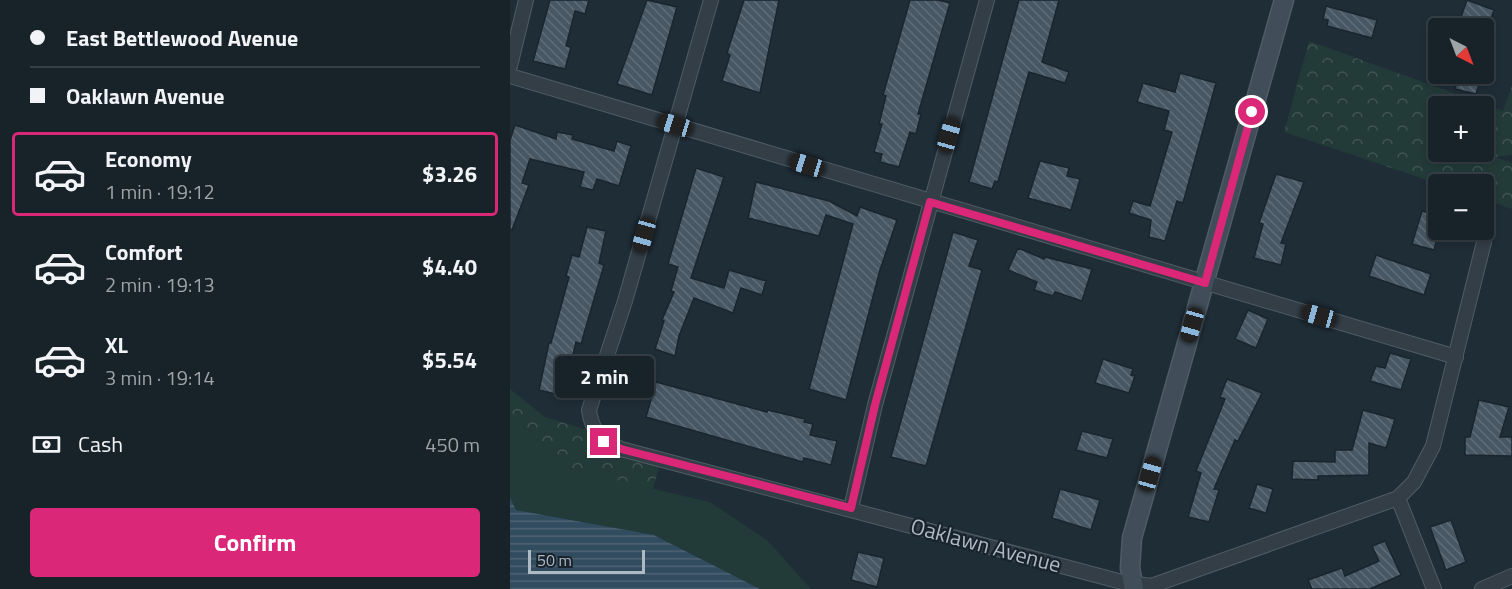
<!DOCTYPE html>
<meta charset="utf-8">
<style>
:root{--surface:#172229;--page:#202a31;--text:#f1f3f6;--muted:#9ea4a8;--line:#363f46;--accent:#db2777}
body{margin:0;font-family:"Titillium Web",sans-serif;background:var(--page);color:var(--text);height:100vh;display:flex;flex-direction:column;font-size:22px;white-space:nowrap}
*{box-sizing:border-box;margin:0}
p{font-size:20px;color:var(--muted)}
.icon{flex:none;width:33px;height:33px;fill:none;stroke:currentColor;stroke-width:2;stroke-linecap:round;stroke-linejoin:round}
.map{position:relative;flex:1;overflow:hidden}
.sheet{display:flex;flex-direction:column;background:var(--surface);width:510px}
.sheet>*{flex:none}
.top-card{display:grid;align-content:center;height:132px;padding:0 30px;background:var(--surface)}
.needle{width:39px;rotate:138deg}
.fabs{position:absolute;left:918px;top:18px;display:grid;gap:12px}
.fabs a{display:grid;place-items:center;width:66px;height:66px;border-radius:6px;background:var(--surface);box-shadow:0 3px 9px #0003,0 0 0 2px var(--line);font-size:30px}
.scale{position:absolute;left:18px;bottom:15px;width:117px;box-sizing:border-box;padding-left:6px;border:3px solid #adb9c4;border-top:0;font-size:16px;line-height:21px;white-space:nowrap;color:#adb9c4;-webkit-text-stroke:4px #18232c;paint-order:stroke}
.end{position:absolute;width:27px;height:27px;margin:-14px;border:8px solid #db2777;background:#fff;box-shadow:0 0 0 3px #fff}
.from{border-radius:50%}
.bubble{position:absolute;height:42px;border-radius:6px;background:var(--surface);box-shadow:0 3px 9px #0003,0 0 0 2px var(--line);font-size:20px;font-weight:700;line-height:42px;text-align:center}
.car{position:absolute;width:18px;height:36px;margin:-18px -9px;border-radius:8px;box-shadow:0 0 4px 2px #0007;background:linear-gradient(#222 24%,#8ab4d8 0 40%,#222 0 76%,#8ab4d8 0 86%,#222 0)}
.top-card b{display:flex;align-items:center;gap:21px;height:57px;font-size:22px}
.top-card b+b{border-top:2px solid var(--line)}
.top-card i{width:15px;height:15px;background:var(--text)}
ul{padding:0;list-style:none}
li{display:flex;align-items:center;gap:18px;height:84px;margin:0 12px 9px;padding:0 18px;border:3px solid transparent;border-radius:6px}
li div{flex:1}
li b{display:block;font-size:22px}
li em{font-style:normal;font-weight:700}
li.selected{border-color:var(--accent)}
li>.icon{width:54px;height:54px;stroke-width:1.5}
.pay{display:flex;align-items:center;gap:15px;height:66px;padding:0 30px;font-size:22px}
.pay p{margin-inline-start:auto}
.primary-button{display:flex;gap:12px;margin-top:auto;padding:12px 30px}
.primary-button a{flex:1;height:69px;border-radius:6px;background:var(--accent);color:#fff;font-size:24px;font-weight:700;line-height:69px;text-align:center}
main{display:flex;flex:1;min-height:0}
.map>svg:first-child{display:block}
</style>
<main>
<section class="sheet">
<div class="top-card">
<b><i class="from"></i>East Bettlewood Avenue</b>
<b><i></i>Oaklawn Avenue</b>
</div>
<ul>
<li class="selected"><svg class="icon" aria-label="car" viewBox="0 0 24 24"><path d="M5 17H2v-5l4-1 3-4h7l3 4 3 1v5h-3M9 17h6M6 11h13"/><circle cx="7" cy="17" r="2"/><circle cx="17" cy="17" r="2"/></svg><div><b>Economy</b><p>1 min · 19:12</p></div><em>$3.26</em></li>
<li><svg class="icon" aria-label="car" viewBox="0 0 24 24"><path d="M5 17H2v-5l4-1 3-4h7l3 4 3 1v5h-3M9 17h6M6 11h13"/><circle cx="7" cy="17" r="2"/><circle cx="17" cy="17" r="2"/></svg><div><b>Comfort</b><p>2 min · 19:13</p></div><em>$4.40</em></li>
<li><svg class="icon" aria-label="car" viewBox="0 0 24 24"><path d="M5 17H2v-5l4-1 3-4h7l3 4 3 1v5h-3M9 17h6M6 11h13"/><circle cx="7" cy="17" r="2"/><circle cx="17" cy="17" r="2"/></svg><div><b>XL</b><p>3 min · 19:14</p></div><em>$5.54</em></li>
</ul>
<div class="pay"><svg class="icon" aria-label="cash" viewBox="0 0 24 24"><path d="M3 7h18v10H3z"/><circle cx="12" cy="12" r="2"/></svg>Cash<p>450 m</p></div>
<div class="primary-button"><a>Confirm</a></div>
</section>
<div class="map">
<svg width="1002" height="589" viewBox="0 0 1002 589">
<defs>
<pattern id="forest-crowns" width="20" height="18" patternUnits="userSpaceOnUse" patternTransform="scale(1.5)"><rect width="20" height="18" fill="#223a38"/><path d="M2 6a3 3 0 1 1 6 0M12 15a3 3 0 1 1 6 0" fill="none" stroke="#3f5453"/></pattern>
<pattern id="water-rules" width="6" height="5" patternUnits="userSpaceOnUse" patternTransform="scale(1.5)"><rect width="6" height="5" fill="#324c5f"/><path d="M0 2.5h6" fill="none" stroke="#4d6474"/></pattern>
<pattern id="building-back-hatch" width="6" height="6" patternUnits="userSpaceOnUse" patternTransform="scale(1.5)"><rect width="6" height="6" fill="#475763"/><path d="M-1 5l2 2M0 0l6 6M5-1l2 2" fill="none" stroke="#5f6d78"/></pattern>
</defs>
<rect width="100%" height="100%" fill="#1f2d37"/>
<g fill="url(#forest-crowns)" fill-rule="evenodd">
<path d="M799 41 993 111 1002 86V155L985 157 1002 163V209L974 199V184H929L774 132ZM928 106H974V152H928Z"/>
<path d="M0 389 35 417 153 454 128 540 0 449Z"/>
</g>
<path fill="#223a38" d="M0 414 63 470 200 502 258 541 301 589H250L144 535 6 510 0 498Z"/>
<path fill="url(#water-rules)" d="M0 498 6 510 144 535 250 589H0Z"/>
<g fill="url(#building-back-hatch)" stroke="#1a252e" stroke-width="1.5">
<path d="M40 0H79L75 14 65 11 56 46 61 47 55 69 23 61Z"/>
<path d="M137 0 167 7 142 95 107 84Z"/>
<path d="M234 0H269L250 93 212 81 220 55 217 53Z"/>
<path d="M400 0H428L440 3 408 114H411L406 134 400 132 389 167 370 162 372 154 364 152 372 124H369L376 96 373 95Z"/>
<path d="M509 0H549L532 62 559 72 555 83 519 72 489 178 488 182 485 181 482 189 459 182Z"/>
<path d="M957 0 984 10 978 28H952L954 22 950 20Z"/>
<path d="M816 6 867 20 862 38 817 26 818 20 813 19Z"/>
<path d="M670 73 706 83 673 203 667 201 655 241 639 237 641 220 619 213 623 201 640 206 662 132 654 130 659 111 627 102 633 83 665 92Z"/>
<path d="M949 74H972L966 94 945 89Z"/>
<path d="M5 125 46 139 47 132 63 135 62 139 104 151 107 141 121 146 109 186 87 179 83 190 70 187 74 172 20 159 12 183 19 185 2 230H0V140Z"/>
<path d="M530 161 559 168 557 176 570 179 561 210 518 198Z"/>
<path d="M186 168 214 177 181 278 214 288 219 270 256 281 252 295 231 288 223 313 184 298 169 336 165 356 145 349 154 321 152 320 164 292 161 291 168 267 158 264Z"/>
<path d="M766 174 794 182 771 243 776 244 771 265 744 258 753 224 749 223Z"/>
<path d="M246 182 319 201 347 216 350 207 387 220 370 270 336 400 299 389 343 224 316 215 309 236 238 218Z"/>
<path d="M912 211 928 216V235L924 250 902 244Z"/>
<path d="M77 227 96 231 89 263 94 265 71 344 66 342 58 376 63 377 58 397 29 390 39 343H41L59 277 56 276 62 255 69 257Z"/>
<path d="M443 232 468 240 459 266 472 270 416 466 381 457Z"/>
<path d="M508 248 534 259 535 257 582 269 572 301 545 292 543 296 524 290 527 282 498 270Z"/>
<path d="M866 255 921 274 914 295 859 276Z"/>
<path d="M738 310 758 319 746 348 725 339Z"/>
<path d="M880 353 901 359 891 390 860 381 866 366 875 368Z"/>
<path d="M593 359 623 369 621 375 625 376 619 393 585 383Z"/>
<path d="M717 379 752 393 728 441 725 440 704 489 709 490 699 522 678 517 691 473 686 471 715 399 710 397Z"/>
<path d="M146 382 257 412 258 410 295 419 294 422 303 424 300 435 327 441 321 465 294 458 293 462 136 417Z"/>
<path d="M969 400 999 407 990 437H1002V456L955 455V437H960Z"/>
<path d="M853 410 885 419 876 448 859 443V475L808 476V480L782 479 783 461 825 462V450H842Z"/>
<path d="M572 431 603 439 597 458 566 450Z"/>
<path d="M747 484 763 489 756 513 739 508Z"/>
<path d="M550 489 590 500 581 530 542 518Z"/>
<path d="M941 520 956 562 936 570 920 527Z"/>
<path d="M875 541 891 575 860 589H802L798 580 832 568 835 576 869 561 862 546Z"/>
<path d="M348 552 374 558 367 587 341 580Z"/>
</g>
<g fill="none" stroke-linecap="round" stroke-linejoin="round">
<defs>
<g id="street">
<path d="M201 0 115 301 79 410C82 432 91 440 111 449L612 582 641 586 888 498 904 482 923 446 974 242 972 230"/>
<path d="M0 66 16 0"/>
<path d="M0 76 946 357"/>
<path d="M888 498 924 589"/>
<path d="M341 508 365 405 477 0"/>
<path d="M972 589 1002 576"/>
</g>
<path id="secondary" d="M624 589 620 568 622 538 774 0"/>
</defs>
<use href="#street" stroke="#505c65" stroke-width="16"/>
<use href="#secondary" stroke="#505c65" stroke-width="21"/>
<use href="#street" stroke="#333e47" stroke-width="14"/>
<use href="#secondary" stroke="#414e5a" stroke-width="18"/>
</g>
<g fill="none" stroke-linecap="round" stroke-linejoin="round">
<path stroke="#db2777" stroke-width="8" d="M94 442 111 449 341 508 365 405 420 202 695 283 742 112"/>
</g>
<g text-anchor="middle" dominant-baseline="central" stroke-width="4.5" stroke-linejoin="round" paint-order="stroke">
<g font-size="22" fill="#adb9c4" stroke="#18232c">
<text transform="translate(476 545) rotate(15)">Oaklawn Avenue</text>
</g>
</g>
</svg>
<div class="fabs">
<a><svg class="needle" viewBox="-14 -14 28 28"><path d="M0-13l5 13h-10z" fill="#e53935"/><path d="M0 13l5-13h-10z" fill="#9ea4a8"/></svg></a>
<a>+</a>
<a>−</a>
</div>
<div class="scale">50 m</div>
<i class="end from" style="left:742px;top:112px"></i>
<i class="end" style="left:94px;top:442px"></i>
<div class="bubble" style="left:45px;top:356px;width:99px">2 min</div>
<i class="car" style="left:165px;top:125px;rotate:287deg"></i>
<i class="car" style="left:439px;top:135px;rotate:16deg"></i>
<i class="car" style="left:297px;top:165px;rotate:287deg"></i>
<i class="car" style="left:134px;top:235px;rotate:196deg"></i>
<i class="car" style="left:809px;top:316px;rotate:286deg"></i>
<i class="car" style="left:682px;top:325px;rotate:196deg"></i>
<i class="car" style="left:640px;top:474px;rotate:16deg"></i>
</div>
</main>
